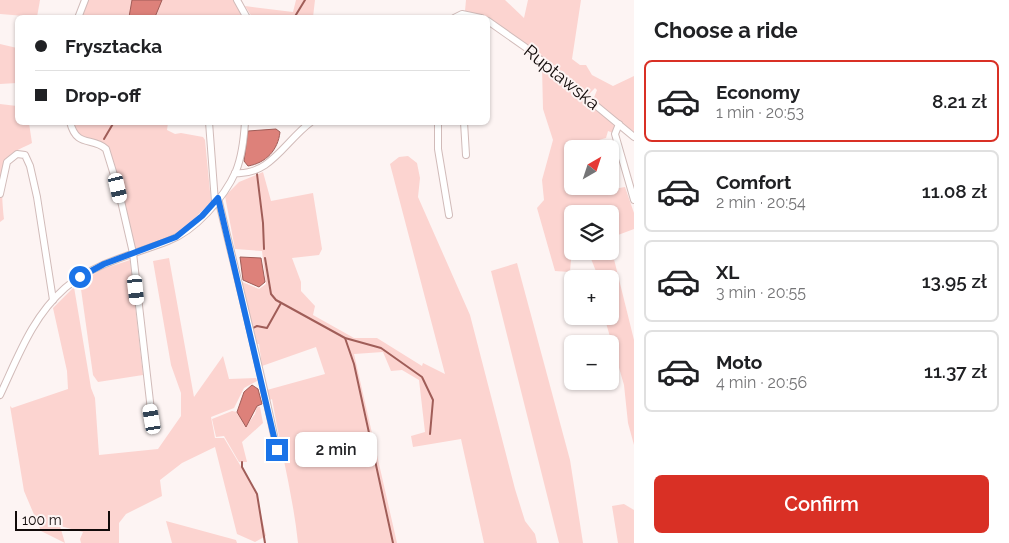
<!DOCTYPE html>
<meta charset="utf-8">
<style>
:root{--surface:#fff;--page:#f2f2f2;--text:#202124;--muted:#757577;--line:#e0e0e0;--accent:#d93025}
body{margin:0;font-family:Raleway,sans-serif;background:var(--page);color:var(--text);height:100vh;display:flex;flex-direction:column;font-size:19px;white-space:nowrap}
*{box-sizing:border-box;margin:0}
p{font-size:16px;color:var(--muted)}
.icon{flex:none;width:28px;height:28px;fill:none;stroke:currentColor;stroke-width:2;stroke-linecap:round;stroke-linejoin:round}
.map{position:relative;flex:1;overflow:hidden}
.drawer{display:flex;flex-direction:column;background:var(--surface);width:375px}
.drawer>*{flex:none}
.hud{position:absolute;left:15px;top:15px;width:475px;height:110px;border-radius:8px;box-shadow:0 1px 4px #0004;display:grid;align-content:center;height:110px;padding:0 20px;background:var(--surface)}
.needle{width:32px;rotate:39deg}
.buttons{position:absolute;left:564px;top:140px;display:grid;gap:10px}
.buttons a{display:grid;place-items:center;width:55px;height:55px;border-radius:8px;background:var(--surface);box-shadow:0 1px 4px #0004;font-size:25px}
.scale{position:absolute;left:15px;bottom:12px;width:95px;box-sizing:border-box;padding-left:5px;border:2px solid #110a09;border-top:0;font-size:14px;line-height:18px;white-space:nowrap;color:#110a09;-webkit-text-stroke:4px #fdf4f3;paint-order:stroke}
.end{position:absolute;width:22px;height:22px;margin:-11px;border:6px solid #1a73e8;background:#fff;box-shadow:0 0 0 2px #fff}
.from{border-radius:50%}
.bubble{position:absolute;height:35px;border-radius:8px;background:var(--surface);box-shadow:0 1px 4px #0004;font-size:16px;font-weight:600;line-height:35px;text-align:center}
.car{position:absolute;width:15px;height:30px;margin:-15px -8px;border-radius:6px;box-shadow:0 0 4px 1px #0007;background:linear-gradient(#fff 24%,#345 0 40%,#fff 0 76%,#345 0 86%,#fff 0)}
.hud b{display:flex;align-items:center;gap:18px;height:48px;font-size:19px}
.hud b+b{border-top:1px solid var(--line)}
.hud i{width:12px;height:12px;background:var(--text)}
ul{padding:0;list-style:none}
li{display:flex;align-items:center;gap:15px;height:82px;margin:0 10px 8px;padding:0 10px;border:2px solid var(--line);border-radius:8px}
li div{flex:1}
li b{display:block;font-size:19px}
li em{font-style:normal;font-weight:600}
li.on{border-color:var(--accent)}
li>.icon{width:45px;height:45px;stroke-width:1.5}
h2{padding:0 20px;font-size:22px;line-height:60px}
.cta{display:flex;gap:10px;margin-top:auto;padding:10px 20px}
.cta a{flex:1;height:58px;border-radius:8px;background:var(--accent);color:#fff;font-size:20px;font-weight:600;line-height:58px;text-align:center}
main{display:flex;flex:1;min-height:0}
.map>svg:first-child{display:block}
</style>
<main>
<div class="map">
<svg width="634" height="543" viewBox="0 0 634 543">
<rect width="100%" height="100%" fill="#fdf4f3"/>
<g fill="#fcd4d0">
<path d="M0 0H40L37 17 0 14Z"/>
<path d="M88 0H234L242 17 82 18Z"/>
<path d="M296 0H315L313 17H252L245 6 293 12Z"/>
<path d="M466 0H505L524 18 528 0H581L572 59 580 65H586L592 75 613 86 634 76V134L593 100 597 90 595 88 588 95 498 24 482 15 465 11Z"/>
<path d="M0 44 17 48V83L0 84Z"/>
<path d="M542 67 616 125 613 133 608 131 606 138 581 145 582 149H572V186H595L597 192 625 187 634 213V229L610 238V214H572V244L567 245 571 260 570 272 555 271 537 208 544 200 542 180 553 140 543 109Z"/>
<path d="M0 104 17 106 18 122 29 123 32 143C25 147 13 151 8 157 0 171 2 201 4 219L0 222Z"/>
<path d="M67 123H168L167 130 175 134 181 133 203 137 205 140 211 202C198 214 185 231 168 238 156 242 145 245 134 251L104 149C87 140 72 149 67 123Z"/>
<path d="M408 156 417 163 420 178 418 197 470 315 515 489 525 521 535 534 537 543H484L461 439 413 447 411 436 425 432 419 380 402 370 391 371 383 352 354 354 397 543H298C293 495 280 447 272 399L270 400 267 390 325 374 316 347 262 366 259 344H254L240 281 259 289 266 284 262 251 235 249 225 196 239 182 263 172 271 201 313 193 322 249 319 255 292 258 301 282V291L315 306 313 315 354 338H377L422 366 423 363 445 374 390 164 399 157Z"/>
<path d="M610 243 634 340V445L628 423 624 385 604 316H610V279H599L588 251H610Z"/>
<path d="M169 258 194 397 223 356 229 379 256 378 257 381 244 388 234 408 211 417 215 438H224L256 492 266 536 255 542 237 534 215 447 182 463 160 480 162 496 126 514 119 523V543H81L80 539 83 532 60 526 65 543 41 531 24 491 10 406 12 408 68 389 67 371 53 308 74 287 91 388 95 398 99 455 158 449 181 416V393L171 365 153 261Z"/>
<path d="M130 260 143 375 98 382 93 375 80 282 103 269Z"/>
<path d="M517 263 570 460 583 543H559L491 271Z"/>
<path d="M257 406 260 407 263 423 242 442 247 462H239L224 436 216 437 212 419 232 411 237 412 246 426 255 414Z"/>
<path d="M624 504 634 510V543H618L612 506Z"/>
<path d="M166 521 236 540 237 543H172Z"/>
</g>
<g fill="#dd817a" stroke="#a05d58">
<path d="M132 0H162L155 17H129Z"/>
<path d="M276 129 280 132C278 150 266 163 248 166L244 161 248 131Z"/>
<path d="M240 257 261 258 265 282 259 287 243 280Z"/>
<path d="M252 385 258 389 262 404 257 406 246 427 237 412 244 392Z"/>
</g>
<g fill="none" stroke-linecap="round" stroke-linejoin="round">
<g stroke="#a05d58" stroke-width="2">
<path d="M294 18 305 0"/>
<path d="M104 139 114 122"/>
<path d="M257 174 263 223 264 249"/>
<path d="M265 258 271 294 276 300 345 338 381 348 422 377 433 400 430 434"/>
<path d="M251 329 257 326 267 328 281 303"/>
<path d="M345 338 354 364 393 543"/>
<path d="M242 462V467L257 494 265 543"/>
</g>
<defs>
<g id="minor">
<path d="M237 0 247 18"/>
<path d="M78 18 85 0"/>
<path d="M454 18 462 14 481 18"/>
<path d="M488 21 525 47 634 137"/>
<path d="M70 122C77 149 92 136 106 149L118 188 133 253 152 419"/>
<path d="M209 122 215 202"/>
<path d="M438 122V149L449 215"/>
<path d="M464 122 466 155"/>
<path d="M619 124 615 134 634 200"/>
<path d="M235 173C270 176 285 141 311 122"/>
<path d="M0 194 7 162 17 154 25 155 30 166 37 197 53 300"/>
<path d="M218 198C238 282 260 365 277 450"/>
<path d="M0 395C18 357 32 317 65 288 94 263 132 255 168 241 195 231 224 198 236 171 242 156 244 138 245 122"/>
</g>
</defs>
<use href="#minor" stroke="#d1bbb9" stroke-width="8"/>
<use href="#minor" stroke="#fff" stroke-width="6"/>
</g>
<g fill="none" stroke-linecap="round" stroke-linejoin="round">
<path stroke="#1a73e8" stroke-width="6" d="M80 277 104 264 176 237 202 216 218 198 277 450"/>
</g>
<g text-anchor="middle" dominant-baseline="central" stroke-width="4" stroke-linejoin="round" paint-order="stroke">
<g font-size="18" fill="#110a09" stroke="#fdf4f3">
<text transform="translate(562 77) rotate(39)">Ruptawska</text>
</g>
</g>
</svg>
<div class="buttons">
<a><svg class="needle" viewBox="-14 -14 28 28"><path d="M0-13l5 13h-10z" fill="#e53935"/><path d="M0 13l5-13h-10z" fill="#757577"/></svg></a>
<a><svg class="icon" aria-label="layers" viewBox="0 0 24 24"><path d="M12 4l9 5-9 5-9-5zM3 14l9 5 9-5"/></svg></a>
<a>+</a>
<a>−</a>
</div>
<div class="scale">100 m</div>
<i class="end from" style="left:80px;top:277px"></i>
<i class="end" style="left:277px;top:450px"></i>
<div class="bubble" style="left:295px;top:432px;width:82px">2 min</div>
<i class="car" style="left:118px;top:188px;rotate:167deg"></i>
<i class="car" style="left:136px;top:290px;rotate:174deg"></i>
<i class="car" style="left:152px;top:419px;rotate:350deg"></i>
<div class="hud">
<b><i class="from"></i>Frysztacka</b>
<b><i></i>Drop-off</b>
</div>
</div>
<section class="drawer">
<h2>Choose a ride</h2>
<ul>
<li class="on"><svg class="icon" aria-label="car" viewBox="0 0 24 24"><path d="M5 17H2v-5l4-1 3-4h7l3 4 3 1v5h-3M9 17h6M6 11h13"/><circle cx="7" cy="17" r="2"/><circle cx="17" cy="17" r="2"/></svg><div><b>Economy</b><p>1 min · 20:53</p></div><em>8.21 zł</em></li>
<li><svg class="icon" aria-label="car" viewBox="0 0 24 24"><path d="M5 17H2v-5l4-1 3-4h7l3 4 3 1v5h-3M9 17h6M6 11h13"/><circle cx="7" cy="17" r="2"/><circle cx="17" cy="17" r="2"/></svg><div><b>Comfort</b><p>2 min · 20:54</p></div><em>11.08 zł</em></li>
<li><svg class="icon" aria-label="car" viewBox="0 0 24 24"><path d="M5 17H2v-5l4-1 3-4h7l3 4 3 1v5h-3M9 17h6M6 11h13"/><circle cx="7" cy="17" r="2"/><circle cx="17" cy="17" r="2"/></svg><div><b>XL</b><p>3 min · 20:55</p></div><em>13.95 zł</em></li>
<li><svg class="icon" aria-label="car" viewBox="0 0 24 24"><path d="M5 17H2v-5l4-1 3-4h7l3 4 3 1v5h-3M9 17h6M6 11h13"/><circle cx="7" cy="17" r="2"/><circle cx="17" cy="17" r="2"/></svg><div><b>Moto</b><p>4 min · 20:56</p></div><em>11.37 zł</em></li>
</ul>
<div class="cta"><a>Confirm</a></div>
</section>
</main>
